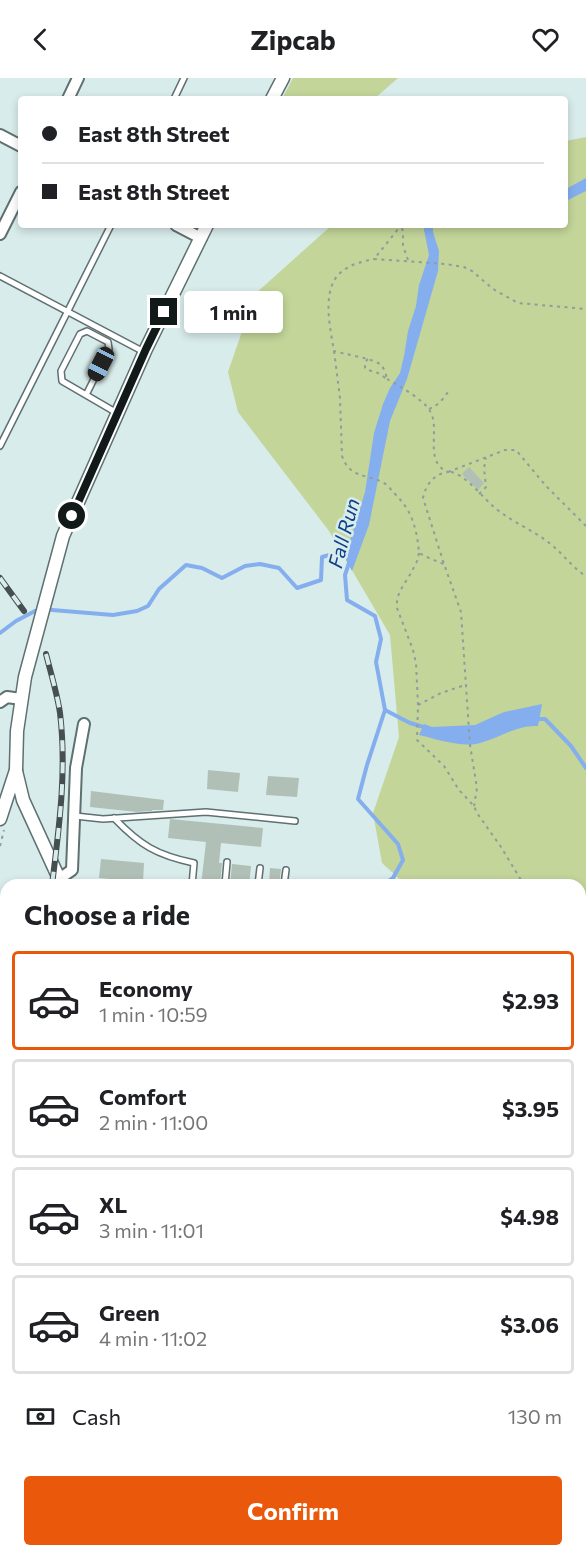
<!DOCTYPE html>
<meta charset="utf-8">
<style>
:root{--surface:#fff;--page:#f6f6f6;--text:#202124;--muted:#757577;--line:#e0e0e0;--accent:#ea580c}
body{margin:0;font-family:Commissioner,sans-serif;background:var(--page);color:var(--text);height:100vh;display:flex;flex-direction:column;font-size:22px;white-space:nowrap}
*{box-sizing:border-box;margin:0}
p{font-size:20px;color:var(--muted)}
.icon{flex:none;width:33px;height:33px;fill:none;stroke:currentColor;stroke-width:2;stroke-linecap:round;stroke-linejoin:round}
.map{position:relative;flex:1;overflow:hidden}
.details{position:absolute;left:0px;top:801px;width:586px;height:678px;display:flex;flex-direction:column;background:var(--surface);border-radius:18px 18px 0 0;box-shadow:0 3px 9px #0003}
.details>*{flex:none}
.banner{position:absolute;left:18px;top:18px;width:550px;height:132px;border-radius:6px;box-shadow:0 3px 9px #0003;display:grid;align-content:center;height:132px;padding:0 24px;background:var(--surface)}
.end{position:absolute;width:27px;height:27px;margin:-14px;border:8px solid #121919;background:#fff;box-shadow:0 0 0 3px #fff}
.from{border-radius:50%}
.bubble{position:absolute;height:42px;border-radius:6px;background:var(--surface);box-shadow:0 3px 9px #0003;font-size:20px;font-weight:700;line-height:42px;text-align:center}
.car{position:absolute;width:18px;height:36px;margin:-18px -9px;border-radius:8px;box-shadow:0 0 4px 2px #0007;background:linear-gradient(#222 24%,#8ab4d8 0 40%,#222 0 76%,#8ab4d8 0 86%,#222 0)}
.banner b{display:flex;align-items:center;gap:21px;height:57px;font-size:22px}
.banner b+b{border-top:2px solid var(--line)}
.banner i{width:15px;height:15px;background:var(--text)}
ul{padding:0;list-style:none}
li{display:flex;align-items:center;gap:18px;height:99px;margin:0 12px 9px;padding:0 12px;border:3px solid var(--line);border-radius:6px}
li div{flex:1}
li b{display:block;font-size:22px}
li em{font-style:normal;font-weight:700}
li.active{border-color:var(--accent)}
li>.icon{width:54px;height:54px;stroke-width:1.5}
h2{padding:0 24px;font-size:27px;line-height:72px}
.pay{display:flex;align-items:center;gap:15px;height:66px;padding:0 24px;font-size:22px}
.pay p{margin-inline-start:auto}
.button{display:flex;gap:12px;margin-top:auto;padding:12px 24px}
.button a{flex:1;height:69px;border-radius:6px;background:var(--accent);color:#fff;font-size:24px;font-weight:700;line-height:69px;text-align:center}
header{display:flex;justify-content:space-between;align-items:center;height:78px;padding:0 24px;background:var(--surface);font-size:27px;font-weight:700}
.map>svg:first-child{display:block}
</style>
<header><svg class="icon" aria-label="back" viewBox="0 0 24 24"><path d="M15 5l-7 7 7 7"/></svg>Zipcab<svg class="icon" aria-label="heart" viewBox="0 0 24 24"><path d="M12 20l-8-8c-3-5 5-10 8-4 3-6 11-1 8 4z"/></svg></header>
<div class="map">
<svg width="586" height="1479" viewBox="0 0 586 1479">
<rect width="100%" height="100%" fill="#d8eceb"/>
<g fill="#c3d599">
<path d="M293 0H398L374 21H282Z"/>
<path d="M586 59V1392L580 1391V807H406L382 785 373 735 399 659 390 557 329 453 238 334 228 294 255 216 332 147H566V63Z"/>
</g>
<g fill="#85aeef">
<path d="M586 100V113L566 123V111Z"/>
<path d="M423 147H433V154L439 173 438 193 407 301 390 343 369 447 352 493 344 478 353 454 365 414 374 355 383 326 390 310 400 295 404 278 408 253 416 228 419 207 429 177Z"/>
<path d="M542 626 538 648C516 647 500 660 480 665 463 670 436 661 419 657L424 646 432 649 475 647 504 634Z"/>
</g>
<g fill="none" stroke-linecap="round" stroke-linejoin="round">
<g stroke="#85aeef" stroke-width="4">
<path d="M350 482 345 497 347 522 375 538 381 561 376 584 385 632 367 687 358 721 398 766 403 782 393 800 383 807"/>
<path d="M52 532 113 537 137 533 148 528 159 511 186 487 202 490 222 500 245 488 260 486 279 490 297 510 321 502 322 479 337 475 347 478"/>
<path d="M0 555 16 543 35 533"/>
<path d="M385 632 410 645 427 650"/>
<path d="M535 641H545L571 668 586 690"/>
<path d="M573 1473 574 1479"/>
</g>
</g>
<g fill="#b1c0b6">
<path d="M469 389 484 405 478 412 462 396Z"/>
<path d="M208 692 240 695 238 714 207 711Z"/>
<path d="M268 698 299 700 297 719 266 717Z"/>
<path d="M91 713 164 722 163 732H152V733L137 734 90 729Z"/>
<path d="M170 741 263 750 261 769 221 765 219 785H222L220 807H201L206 764 168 760Z"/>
<path d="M101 781 144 785 143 804 99 800Z"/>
<path d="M232 786 251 788 249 807H230Z"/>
<path d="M270 790 281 791 279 807H269Z"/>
</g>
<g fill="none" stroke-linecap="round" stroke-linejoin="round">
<defs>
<g id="service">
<path d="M174 21 184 0"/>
<path d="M0 198 144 274"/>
<path d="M86 317 109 271 108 264 87 253 80 256 61 293 62 303 117 335"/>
<path d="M0 368 111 147"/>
<path d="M75 738 103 741 206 734 295 743"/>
<path d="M114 740C140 767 156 777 194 785L192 807"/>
<path d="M225 807 227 784"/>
<path d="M258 807 260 790"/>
<path d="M284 807 286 792"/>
</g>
<g id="minor">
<path d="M68 21 78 0"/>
<path d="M0 57 21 68"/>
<path d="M176 147 201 160"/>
<path d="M0 156 21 114"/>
<path d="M0 624 7 619 21 621"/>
<path d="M59 801 72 792 76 690 84 646"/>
</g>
<g id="tertiary">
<path d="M272 21 283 0"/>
<path d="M16 693 23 722 62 807"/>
<path d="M0 741 16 692 17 653 25 599 63 458 146 271 207 147"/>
<path d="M0 1284 6 1286"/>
<path d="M285 1473 287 1479"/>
</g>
</defs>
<use href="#service" stroke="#5e706f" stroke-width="8"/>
<use href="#minor" stroke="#5e706f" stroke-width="14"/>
<use href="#tertiary" stroke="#5e706f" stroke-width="15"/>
<g stroke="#8e9d9d" stroke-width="2" stroke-dasharray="3 4.5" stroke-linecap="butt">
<path d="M408 182 403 168V153L402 151 399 150 374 181 446 186 464 189 472 193 493 211 518 225 586 231"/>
<path d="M334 273 340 320 342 378C350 401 366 395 384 405 388 407 391 412 394 415 412 432 417 451 419 475L431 481 444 486"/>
<path d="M368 281 365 284V290L368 292 378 295 387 301C386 296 384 290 381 287 376 281 343 276 334 273 330 248 319 205 347 190 355 185 365 183 374 181"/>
<path d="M387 301C399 308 423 321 430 333 441 351 423 384 448 394 434 396 426 406 423 420L444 486 461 534 470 667 477 710 474 728"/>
<path d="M429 331C439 327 444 320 450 311"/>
<path d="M448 394 505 372H516L546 408 586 448"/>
<path d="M451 394C466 397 482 419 494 429 510 443 531 451 548 464 562 474 571 489 586 498"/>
<path d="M479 416 486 409 484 390 486 380"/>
<path d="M419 475C418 480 417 485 414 489 408 503 395 514 397 530L413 572 416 585 418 627 417 662 444 688 459 712 474 728 477 735 501 769 524 807"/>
<path d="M418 627 441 615 465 607"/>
<path d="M0 768 4 752"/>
<path d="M580 891 586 900"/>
</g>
<use href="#service" stroke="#fff" stroke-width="5"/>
<use href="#minor" stroke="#fff" stroke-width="10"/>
<use href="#tertiary" stroke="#fff" stroke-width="12"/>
<defs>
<g id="rail">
<path d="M0 500 24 533"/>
<path d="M46 576C51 596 57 615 60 635 67 693 59 750 52 807"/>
<path d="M0 1278 6 1225"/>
</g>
</defs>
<use href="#rail" stroke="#454f4f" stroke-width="6"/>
<use href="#rail" stroke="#d8eceb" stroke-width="4" stroke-dasharray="11" stroke-linecap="butt"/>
</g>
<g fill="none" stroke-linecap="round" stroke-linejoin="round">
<path stroke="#121919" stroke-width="8" d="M72 438 146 271 164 234"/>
</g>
<g text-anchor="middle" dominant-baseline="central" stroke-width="5" stroke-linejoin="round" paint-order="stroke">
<g font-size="20" font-style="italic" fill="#0e3f89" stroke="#d8eceb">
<text transform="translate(343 455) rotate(-75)">Fall Run</text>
</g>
</g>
</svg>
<i class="end from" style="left:72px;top:438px"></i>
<i class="end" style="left:164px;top:234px"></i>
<div class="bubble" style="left:184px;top:213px;width:99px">1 min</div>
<i class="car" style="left:101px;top:286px;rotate:207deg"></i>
<div class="banner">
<b><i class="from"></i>East 8th Street</b>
<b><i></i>East 8th Street</b>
</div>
<section class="details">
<h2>Choose a ride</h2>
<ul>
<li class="active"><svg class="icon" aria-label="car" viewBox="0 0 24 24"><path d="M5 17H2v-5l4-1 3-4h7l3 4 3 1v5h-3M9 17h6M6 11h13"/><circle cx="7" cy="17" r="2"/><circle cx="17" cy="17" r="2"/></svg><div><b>Economy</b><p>1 min · 10:59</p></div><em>$2.93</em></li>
<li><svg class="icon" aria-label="car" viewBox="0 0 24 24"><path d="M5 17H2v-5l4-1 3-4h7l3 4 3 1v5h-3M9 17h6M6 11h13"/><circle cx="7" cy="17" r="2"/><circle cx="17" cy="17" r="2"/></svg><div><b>Comfort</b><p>2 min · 11:00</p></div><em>$3.95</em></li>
<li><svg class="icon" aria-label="car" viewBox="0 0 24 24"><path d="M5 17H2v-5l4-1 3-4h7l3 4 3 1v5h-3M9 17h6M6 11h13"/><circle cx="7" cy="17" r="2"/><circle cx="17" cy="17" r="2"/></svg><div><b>XL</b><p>3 min · 11:01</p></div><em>$4.98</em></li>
<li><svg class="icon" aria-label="car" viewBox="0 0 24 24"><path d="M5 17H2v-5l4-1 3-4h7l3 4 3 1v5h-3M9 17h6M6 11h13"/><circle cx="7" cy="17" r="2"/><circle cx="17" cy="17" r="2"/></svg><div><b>Green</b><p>4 min · 11:02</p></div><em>$3.06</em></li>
</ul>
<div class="pay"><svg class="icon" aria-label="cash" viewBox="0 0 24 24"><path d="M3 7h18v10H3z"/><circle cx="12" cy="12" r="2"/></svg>Cash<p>130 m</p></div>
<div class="button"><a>Confirm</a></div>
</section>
</div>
